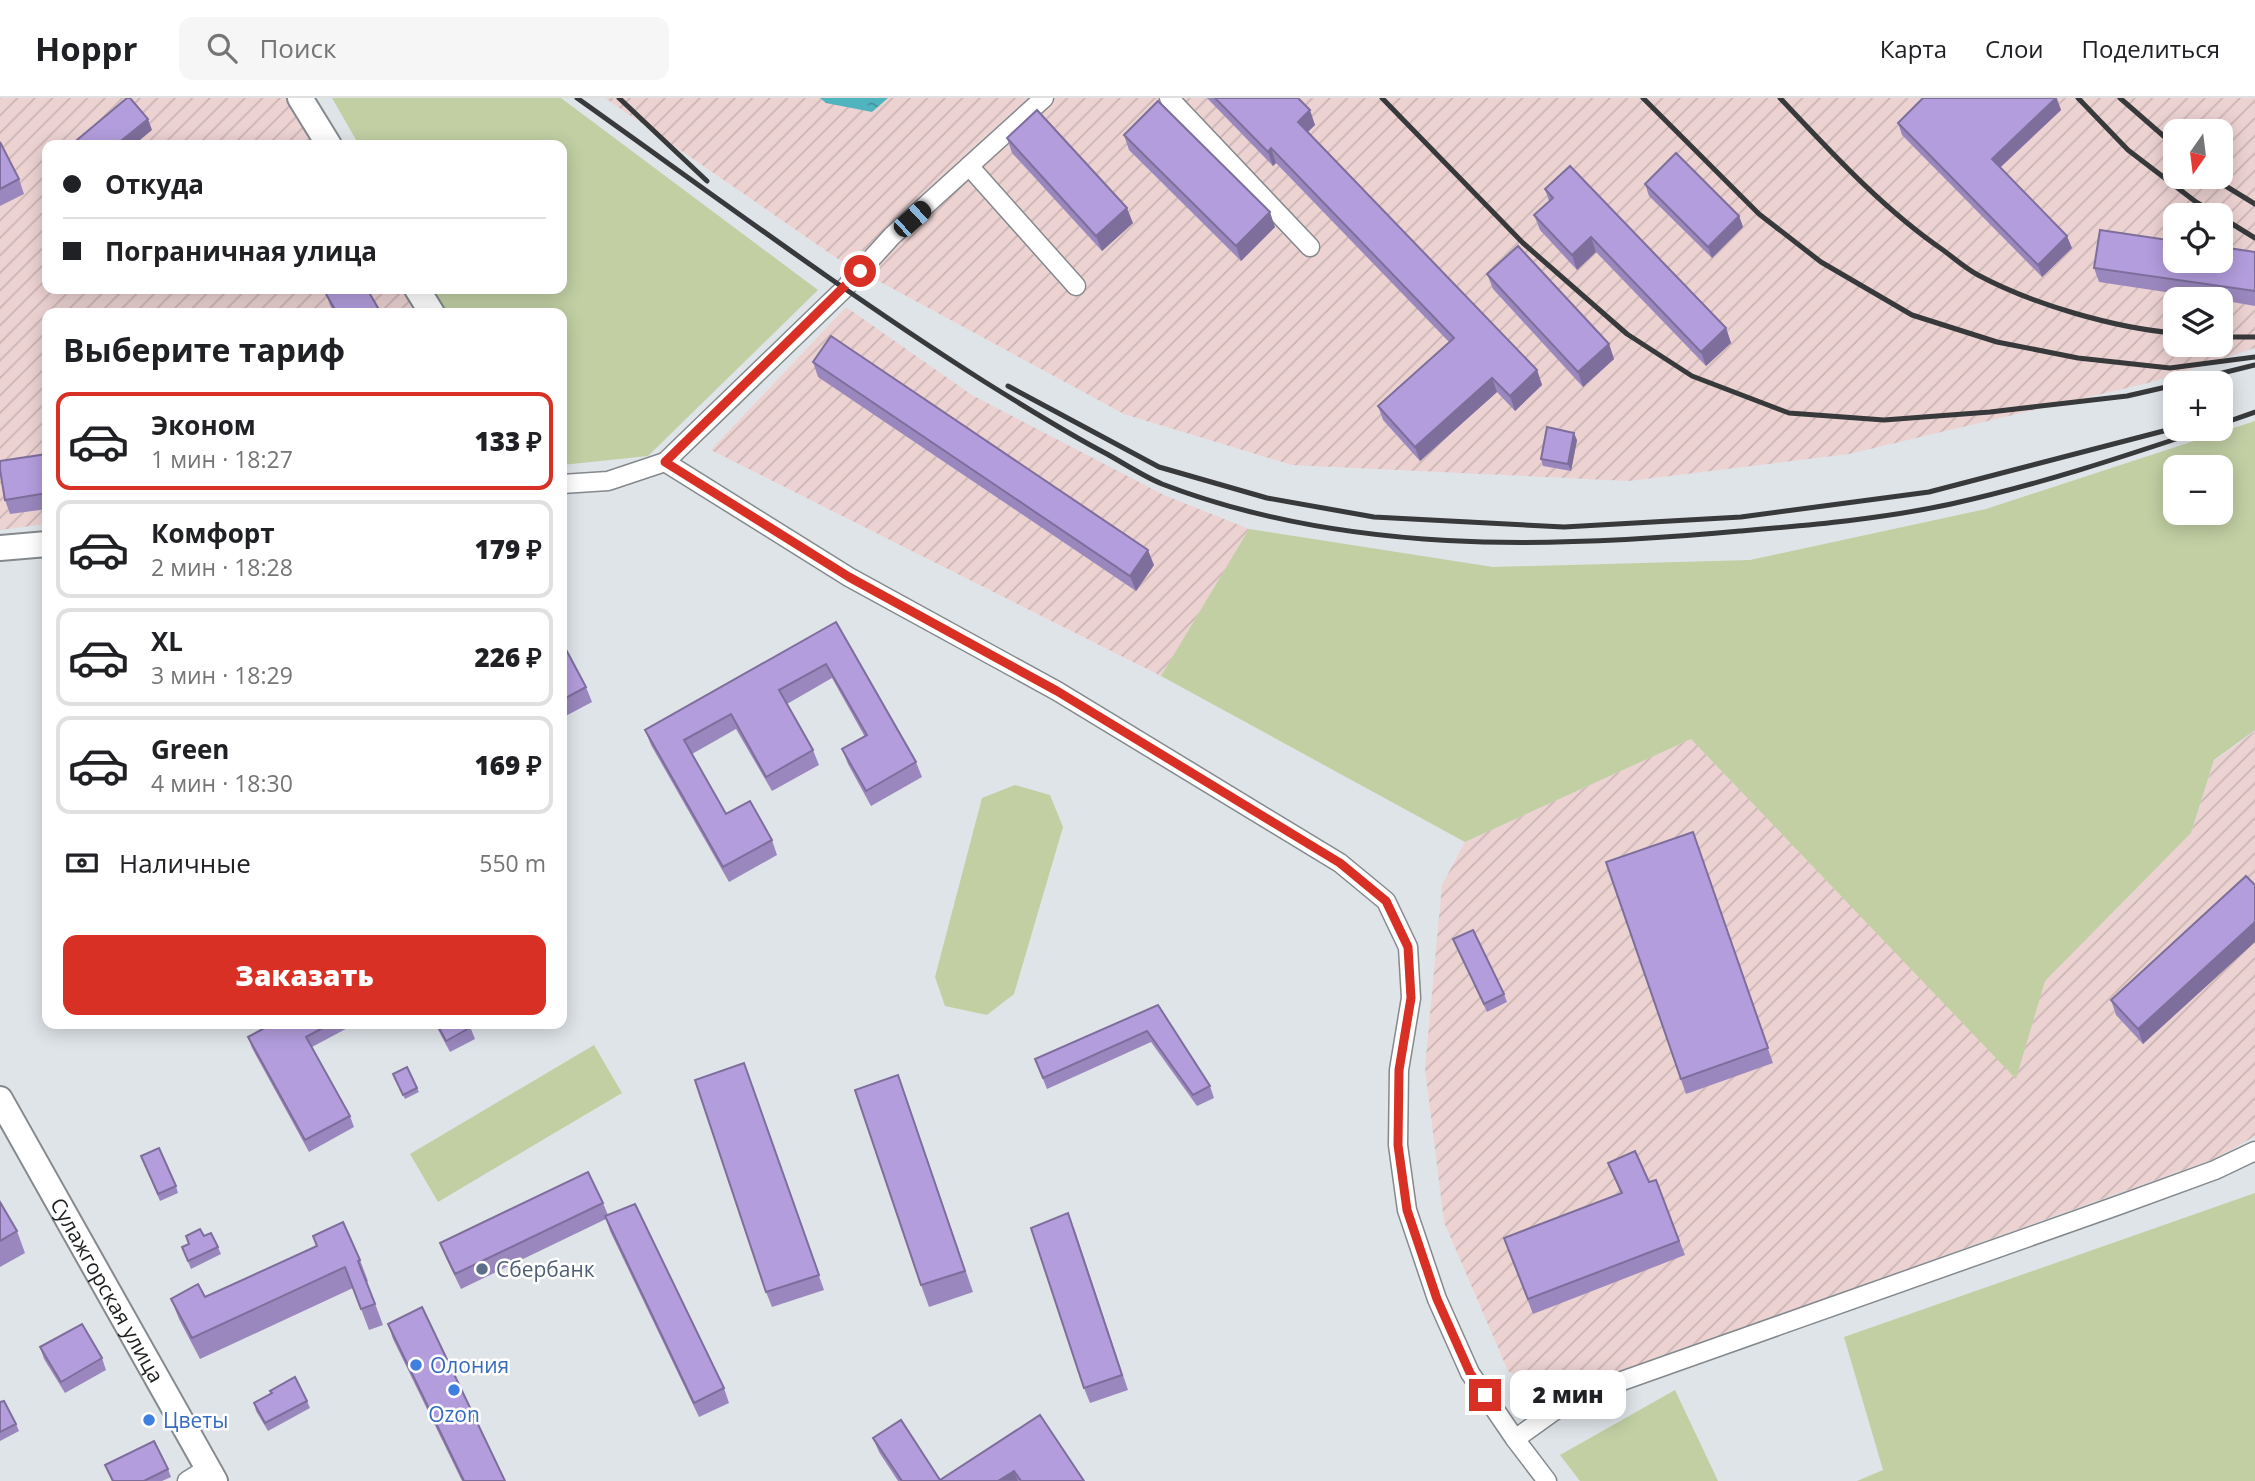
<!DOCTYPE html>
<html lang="ru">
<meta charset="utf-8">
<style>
:root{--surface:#fff;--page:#f6f6f6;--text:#202124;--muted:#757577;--line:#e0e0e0;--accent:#d93025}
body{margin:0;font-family:"Open Sans",sans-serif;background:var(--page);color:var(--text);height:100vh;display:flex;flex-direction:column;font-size:26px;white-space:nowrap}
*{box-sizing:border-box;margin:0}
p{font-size:23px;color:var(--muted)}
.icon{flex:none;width:38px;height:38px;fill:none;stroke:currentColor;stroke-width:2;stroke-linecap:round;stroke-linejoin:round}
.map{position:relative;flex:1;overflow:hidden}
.sheet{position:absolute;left:42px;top:210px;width:525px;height:721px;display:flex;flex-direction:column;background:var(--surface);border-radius:14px;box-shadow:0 4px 18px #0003}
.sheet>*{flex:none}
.guide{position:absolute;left:42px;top:42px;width:525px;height:154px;border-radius:14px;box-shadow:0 4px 18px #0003;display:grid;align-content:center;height:154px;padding:0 21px;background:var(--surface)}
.needle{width:46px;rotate:194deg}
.fabs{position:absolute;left:2163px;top:21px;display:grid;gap:14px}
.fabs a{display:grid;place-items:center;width:70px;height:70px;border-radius:14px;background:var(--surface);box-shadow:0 4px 18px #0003;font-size:35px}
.end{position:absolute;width:32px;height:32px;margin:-16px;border:9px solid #d93025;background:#fff;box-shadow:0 0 0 4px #fff}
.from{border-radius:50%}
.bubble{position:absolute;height:49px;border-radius:14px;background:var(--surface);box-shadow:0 4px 18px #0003;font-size:23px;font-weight:800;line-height:49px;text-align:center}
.car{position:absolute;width:21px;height:42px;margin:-21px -10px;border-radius:9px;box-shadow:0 0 5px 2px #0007;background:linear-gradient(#222 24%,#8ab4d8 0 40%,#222 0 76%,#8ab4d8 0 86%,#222 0)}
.guide b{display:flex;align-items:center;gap:24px;height:66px;font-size:26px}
.guide b+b{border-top:2px solid var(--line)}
.guide i{width:18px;height:18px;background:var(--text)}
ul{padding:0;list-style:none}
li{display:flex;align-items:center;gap:21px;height:98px;margin:0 14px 10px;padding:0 7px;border:4px solid var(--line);border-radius:14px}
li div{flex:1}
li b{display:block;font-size:26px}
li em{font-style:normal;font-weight:800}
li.on{border-color:var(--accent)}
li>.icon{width:63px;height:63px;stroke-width:1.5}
h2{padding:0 21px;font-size:32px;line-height:84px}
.pay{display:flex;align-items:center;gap:18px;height:77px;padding:0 21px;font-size:26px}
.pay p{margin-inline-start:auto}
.button{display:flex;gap:14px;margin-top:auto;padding:14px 21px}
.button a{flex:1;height:80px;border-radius:14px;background:var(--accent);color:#fff;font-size:28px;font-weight:800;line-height:80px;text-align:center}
header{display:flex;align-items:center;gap:42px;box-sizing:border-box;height:98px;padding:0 35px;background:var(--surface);border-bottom:2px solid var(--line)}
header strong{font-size:33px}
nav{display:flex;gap:38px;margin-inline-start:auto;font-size:24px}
.search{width:490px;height:63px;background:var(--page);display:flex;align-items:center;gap:18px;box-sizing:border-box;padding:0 24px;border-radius:14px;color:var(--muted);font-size:26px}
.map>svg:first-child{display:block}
</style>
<header>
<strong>Hoppr</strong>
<div class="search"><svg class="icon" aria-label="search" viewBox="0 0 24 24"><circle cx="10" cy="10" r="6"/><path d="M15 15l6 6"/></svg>Поиск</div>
<nav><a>Карта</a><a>Слои</a><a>Поделиться</a></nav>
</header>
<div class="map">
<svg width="2255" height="1383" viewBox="0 0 2255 1383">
<defs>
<pattern id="industrial-furrows" width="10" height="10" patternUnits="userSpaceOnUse" patternTransform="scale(1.75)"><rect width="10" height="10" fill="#edd2d2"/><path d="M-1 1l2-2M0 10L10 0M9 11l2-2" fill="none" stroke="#cbb4b4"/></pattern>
<pattern id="water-ripples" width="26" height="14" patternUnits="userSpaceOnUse" patternTransform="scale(1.75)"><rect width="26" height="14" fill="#50b4bf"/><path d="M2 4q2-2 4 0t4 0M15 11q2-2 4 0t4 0" fill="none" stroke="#42929b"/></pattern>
</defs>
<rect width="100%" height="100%" fill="#dfe4e9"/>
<g fill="url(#industrial-furrows)" fill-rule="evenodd">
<path d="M0 0H288L316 47H47V191H403L414 215H47V426L0 432Z"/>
<path d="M605 0H2255V250L2152 284 1849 356 1629 383 1292 367 1124 316 838 161ZM2175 33H2221V79H2175ZM2175 117H2221V163H2175ZM2175 201H2221V247H2175Z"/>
<path d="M846 209 972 297 1164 397 1249 431 1161 578 711 352Z"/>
<path d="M2255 633V1038L2217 1060 1555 1297 1508 1273 1444 1124 1425 970 1442 787 1465 744 1691 641 2016 980 2045 883 2191 735 2214 663Z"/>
</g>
<g fill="#c1cfa3" fill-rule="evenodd">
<path d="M332 0H561L818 192 648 358 562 367V215H443L432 191H562V47H359Z"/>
<path d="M2255 323V632L2214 662 2191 735 2045 883 2016 981 1691 641 1465 744 1161 578 1249 431 1493 469 1750 462 1986 411ZM2221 369V415H2175V369Z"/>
<path d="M1015 687 1050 697 1063 729 1014 896 987 917 945 908 935 879 982 700Z"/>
<path d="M594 947 622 995 438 1104 410 1056Z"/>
<path d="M2255 1095V1383H1857L1883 1372 1844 1239Z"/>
<path d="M1675 1292 1718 1383H1580L1560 1357Z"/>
</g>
<path fill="url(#water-ripples)" d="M820 0H888L872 14 826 5Z"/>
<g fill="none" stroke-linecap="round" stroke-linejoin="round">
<defs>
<g id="minor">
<path d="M1169 0 1310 149"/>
<path d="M969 68 1076 188"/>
<path d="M665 364 844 191 892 138 1044 0"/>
<path d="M562 386 608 383 665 364 849 479 1057 593 1340 765 1386 803 1408 849 1411 900 1399 972 1398 1047 1407 1112 1437 1201 1470 1275 1515 1341 1547 1383"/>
<path d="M1515 1341 1571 1301 2119 1107 2215 1072 2255 1053"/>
<path d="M187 1383 208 1370"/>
</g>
<g id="secondary">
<path d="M300 0 329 47"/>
<path d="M417 191 432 215"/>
<path d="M0 450 47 446"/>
<path id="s1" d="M0 1001 215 1383"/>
</g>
</defs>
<use href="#minor" stroke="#84898d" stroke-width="21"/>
<use href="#secondary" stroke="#84898d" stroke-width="28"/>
<use href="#minor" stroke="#fff" stroke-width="18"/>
<use href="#secondary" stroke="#fff" stroke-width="24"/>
<g stroke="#37393b" stroke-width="5">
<path d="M577 0C712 96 845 195 985 284 1025 309 1065 334 1107 356 1125 366 1143 378 1162 386 1345 456 1547 451 1740 433 1810 427 1882 421 1951 406 2038 387 2122 359 2206 331"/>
<path d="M619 0 707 83"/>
<path d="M1382 0 1523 145 1627 236 1692 278 1789 315 1884 322 1990 314 2127 298 2175 287"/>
<path d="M1643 0 1759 116 1821 164 1912 217 1997 244 2078 260 2170 270 2255 259"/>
<path d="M1780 0C1831 54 1882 110 1943 152 1954 160 1965 170 1978 177 2032 206 2114 230 2175 235"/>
<path d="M2078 0 2128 52 2196 104 2217 117"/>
<path d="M2120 0 2175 48"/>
<path d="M2211 79 2255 106"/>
<path d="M2221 119 2255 140"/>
<path d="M2221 239H2255"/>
<path d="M2182 285 2255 267"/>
<path d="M1008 288 1159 369 1267 400 1374 419 1564 429 1741 419 1929 394 2175 330"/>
<path d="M2221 326 2255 314"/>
</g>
</g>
<g fill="#9a87be">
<path d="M1207 0H1298L1315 27 1307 34 1537 272 1542 287 1515 313 1497 294 1420 363 1383 322 1378 308 1450 245 1276 65 1273 68Z"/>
<path d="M1923 0H2057L2061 12 2000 70 2072 150 2042 179 1902 37 1898 25Z"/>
<path d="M1124 37 1275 129 1241 163 1129 52Z"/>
<path d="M1007 40 1133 125 1102 153 1012 55Z"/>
<path d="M0 44 19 81 24 96 0 108Z"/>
<path d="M1645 86 1739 118 1743 129 1712 160 1649 98Z"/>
<path d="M1545 91 1726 230 1731 245 1706 268 1596 154 1577 172 1540 132 1534 117 1549 103Z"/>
<path d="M2255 154V208L2221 202V201H2212L2099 184 2094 170Z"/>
<path d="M1487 176 1609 246 1614 261 1583 289 1493 191Z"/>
<path d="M326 196 381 215H334L330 207Z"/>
<path d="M813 264 1154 467 1136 493 818 279Z"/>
<path d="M1577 342 1571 373 1543 368 1541 361Z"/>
<path d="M47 356V411L10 416 5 402Z"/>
<path d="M836 524 916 664 922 679 871 708 848 666 842 651 865 639 832 580 787 606 813 652 819 667 772 693 736 631 692 656 726 716 772 742 777 757 729 784 651 647 645 632Z"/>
<path d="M562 544 586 589 592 604 562 620Z"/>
<path d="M1693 734 1773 965 1686 996 1606 764Z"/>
<path d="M2246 778 2143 946 2116 917 2111 902Z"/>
<path d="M1453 841 1504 896 1507 904 1487 914Z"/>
<path d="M1158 907 1210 988 1214 1000 1197 1008 1151 944 1047 991 1035 961Z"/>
<path d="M272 926H355L312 949 350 1018 354 1029 309 1054 252 950 248 939Z"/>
<path d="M435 926H469L475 941 450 954Z"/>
<path d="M744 965 824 1192 772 1209 766 1194Z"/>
<path d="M394 980 417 990 419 994 405 1001Z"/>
<path d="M906 999 973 1194 929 1209 921 1187Z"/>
<path d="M144 1065 176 1088 178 1095 160 1103Z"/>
<path d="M1608 1065 1649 1084 1656 1082 1685 1157 1533 1216 1504 1140 1621 1096Z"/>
<path d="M0 1104 17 1133 25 1155 0 1169Z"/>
<path d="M603 1105 608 1117 724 1290 729 1305 699 1319 610 1133 606 1121 461 1191 446 1160 440 1145Z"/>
<path d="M1074 1130 1128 1292 1090 1305 1084 1290Z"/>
<path d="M186 1138H204L218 1149 221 1156 191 1171 182 1149 189 1146Z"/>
<path d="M313 1138 360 1162 368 1183 367 1184 383 1227 369 1232 353 1190 200 1261 179 1221 171 1201 205 1199 316 1148Z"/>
<path d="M388 1226 505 1383H462L393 1241Z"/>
<path d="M40 1249 102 1260 106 1272 65 1295 44 1261Z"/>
<path d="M271 1296 307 1303 310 1310 268 1333 256 1313 254 1305Z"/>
<path d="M0 1304 16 1326 19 1333 0 1343Z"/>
<path d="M1040 1317 1084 1383H898L879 1354 873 1340 940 1382Z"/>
<path d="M105 1367 168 1371 171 1379 162 1383H112Z"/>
</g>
<g fill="#7d6e9b">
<path d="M2056 0 2061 12 1996 73 1992 61Z"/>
<path d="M1310 12 1315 27 1303 39 1298 24Z"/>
<path d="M148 21 152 32 134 47H116Z"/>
<path d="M1271 50 1276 65 1273 68 1268 54Z"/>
<path d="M1127 110 1133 125 1102 153 1096 138Z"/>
<path d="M1270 114 1275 129 1241 163 1236 148Z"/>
<path d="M1739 118 1743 129 1712 160 1708 149Z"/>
<path d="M2067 138 2072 150 2042 179 2038 167Z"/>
<path d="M1591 139 1596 154 1577 172 1572 157Z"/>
<path d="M1726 230 1731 245 1706 268 1701 254Z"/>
<path d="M1609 246 1614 261 1583 289 1578 274Z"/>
<path d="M1537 272 1542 287 1515 313 1510 298Z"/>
<path d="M1492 280 1497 294 1420 363 1415 349Z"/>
<path d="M1574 335 1577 342 1571 373 1568 366Z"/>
<path d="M1148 452 1154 467 1136 493 1130 478Z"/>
<path d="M2255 824V844L2143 946 2138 931Z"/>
<path d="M1014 1373 1018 1383H998Z"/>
</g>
<g fill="#b39ddd" stroke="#7d6e9b" stroke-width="2">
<path d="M127 0H130L148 21 116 47H71Z"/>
<path d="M1215 0H1298L1310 12 1298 24 1537 272 1510 298 1492 280 1415 349 1378 308 1454 240 1271 50 1268 54Z"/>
<path d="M1923 0H2056L1992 61 2067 138 2038 167 1898 25Z"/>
<path d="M1158 3 1270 114 1236 148 1124 37Z"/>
<path d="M1037 12 1127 110 1096 138 1007 40Z"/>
<path d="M0 44 19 81 0 91Z"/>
<path d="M1676 55 1739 118 1708 149 1645 86Z"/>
<path d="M1570 68 1726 230 1701 254 1591 139 1572 157 1534 117 1553 100 1545 91Z"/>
<path d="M2100 132 2175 143V163H2221V149L2255 154V193L2094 170Z"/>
<path d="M1518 148 1609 246 1578 274 1487 176Z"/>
<path d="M335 191H367L381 215H337L326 196Z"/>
<path d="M831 238 1148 452 1130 478 813 264Z"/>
<path d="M1547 329 1574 335 1568 366 1541 361Z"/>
<path d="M47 356V395L5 402 0 372V363Z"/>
<path d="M836 524 916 664 866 693 842 651 867 637 826 566 779 592 813 652 766 679 731 616 684 642 726 716 750 703 772 742 723 769 645 632Z"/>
<path d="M562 544 586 589 562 602Z"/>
<path d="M1693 734 1768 950 1681 981 1606 764Z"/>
<path d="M2246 778 2255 787V824L2138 931 2111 902Z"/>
<path d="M1473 832 1504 896 1484 906 1453 841Z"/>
<path d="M1158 907 1210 988 1193 997 1147 933 1043 980 1035 961Z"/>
<path d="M272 926H330L306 939 350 1018 305 1042 248 939Z"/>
<path d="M437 926H469L471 929 446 943Z"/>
<path d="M744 965 819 1177 766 1194 695 982Z"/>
<path d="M407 969 417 990 403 997 393 976Z"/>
<path d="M898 977 965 1173 921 1187 855 992Z"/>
<path d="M159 1050 176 1088 158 1096 141 1058Z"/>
<path d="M1635 1053 1649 1084 1656 1082 1679 1143 1528 1201 1504 1140 1622 1095 1608 1065Z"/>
<path d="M588 1074 603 1105 455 1176 440 1145Z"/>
<path d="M0 1104 17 1133 0 1143Z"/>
<path d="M635 1106 724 1290 694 1305 605 1118Z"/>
<path d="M1068 1115 1122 1277 1084 1290 1031 1130Z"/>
<path d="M343 1124 360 1162 358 1163 375 1206 361 1211 345 1169 192 1240 171 1201 198 1186 205 1199 317 1148 313 1138Z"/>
<path d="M200 1131 204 1138 211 1135 218 1149 188 1163 182 1149 189 1146 186 1138Z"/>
<path d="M422 1209 505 1383H464L388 1226Z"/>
<path d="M82 1226 102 1260 61 1284 40 1249Z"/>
<path d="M295 1279 307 1303 265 1325 254 1305 272 1295 270 1293Z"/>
<path d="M4 1303 16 1326 0 1334V1304Z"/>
<path d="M1040 1317 1084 1383H1021L1014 1373 998 1383H902L873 1340 901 1322 940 1382Z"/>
<path d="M154 1343 168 1371 144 1383H113L105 1367Z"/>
</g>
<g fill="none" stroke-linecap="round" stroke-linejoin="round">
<path stroke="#d93025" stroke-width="9" d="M860 173 665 364 849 479 1057 593 1340 765 1386 803 1408 849 1411 900 1399 972 1398 1047 1407 1112 1437 1201 1470 1275 1485 1297"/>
</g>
<circle fill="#5c6f8a" stroke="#fff" stroke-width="2.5" cx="482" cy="1171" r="7"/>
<g fill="#3f7fe0" stroke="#fff" stroke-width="2.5">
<circle cx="416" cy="1267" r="7"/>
<circle cx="454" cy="1292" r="7"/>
<circle cx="149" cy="1322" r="7"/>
</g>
<g text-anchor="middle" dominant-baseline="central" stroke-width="5" stroke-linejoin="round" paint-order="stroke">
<g font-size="21" fill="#4e5e75" stroke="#fff" text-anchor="start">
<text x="496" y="1171">Сбербанк</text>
</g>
<g font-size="21" fill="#1c1e1f" stroke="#fff">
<text stroke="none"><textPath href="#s1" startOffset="219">Сулажгорская улица</textPath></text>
</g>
<g font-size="21" fill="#366cbe" stroke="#fff" text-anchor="start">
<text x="430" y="1267">Олония</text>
<text x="454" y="1316" text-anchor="middle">Ozon</text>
<text x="163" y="1322">Цветы</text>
</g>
</g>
</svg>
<div class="fabs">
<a><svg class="needle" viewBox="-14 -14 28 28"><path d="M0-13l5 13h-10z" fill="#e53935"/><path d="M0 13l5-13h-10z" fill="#757577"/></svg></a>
<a><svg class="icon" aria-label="locate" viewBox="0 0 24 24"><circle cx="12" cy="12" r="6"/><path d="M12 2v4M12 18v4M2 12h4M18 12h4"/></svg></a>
<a><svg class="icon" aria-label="layers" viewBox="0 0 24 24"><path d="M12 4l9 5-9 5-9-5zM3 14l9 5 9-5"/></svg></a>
<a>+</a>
<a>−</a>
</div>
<i class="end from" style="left:860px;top:173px"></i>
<i class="end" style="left:1485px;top:1297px"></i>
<div class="bubble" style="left:1510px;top:1272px;width:116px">2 мин</div>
<i class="car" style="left:912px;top:121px;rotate:48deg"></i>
<div class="guide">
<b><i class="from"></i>Откуда</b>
<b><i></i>Пограничная улица</b>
</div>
<section class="sheet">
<h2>Выберите тариф</h2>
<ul>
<li class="on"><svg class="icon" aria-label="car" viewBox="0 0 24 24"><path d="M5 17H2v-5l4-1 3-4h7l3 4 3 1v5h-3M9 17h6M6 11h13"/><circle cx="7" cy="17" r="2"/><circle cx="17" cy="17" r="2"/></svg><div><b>Эконом</b><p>1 мин · 18:27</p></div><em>133 ₽</em></li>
<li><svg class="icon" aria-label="car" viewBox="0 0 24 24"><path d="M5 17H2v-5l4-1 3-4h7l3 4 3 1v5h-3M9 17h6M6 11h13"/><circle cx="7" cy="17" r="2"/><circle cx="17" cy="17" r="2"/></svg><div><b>Комфорт</b><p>2 мин · 18:28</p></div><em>179 ₽</em></li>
<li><svg class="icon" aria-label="car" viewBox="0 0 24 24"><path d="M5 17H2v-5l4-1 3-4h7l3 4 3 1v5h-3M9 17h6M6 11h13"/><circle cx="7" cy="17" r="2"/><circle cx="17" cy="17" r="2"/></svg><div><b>XL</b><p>3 мин · 18:29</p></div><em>226 ₽</em></li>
<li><svg class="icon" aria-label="car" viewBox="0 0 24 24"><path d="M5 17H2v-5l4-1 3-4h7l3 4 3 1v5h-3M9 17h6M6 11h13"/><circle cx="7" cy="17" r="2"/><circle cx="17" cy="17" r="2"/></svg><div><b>Green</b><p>4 мин · 18:30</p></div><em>169 ₽</em></li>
</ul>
<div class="pay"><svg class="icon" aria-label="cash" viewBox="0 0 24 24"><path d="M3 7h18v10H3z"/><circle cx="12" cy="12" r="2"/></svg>Наличные<p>550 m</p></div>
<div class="button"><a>Заказать</a></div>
</section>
</div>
